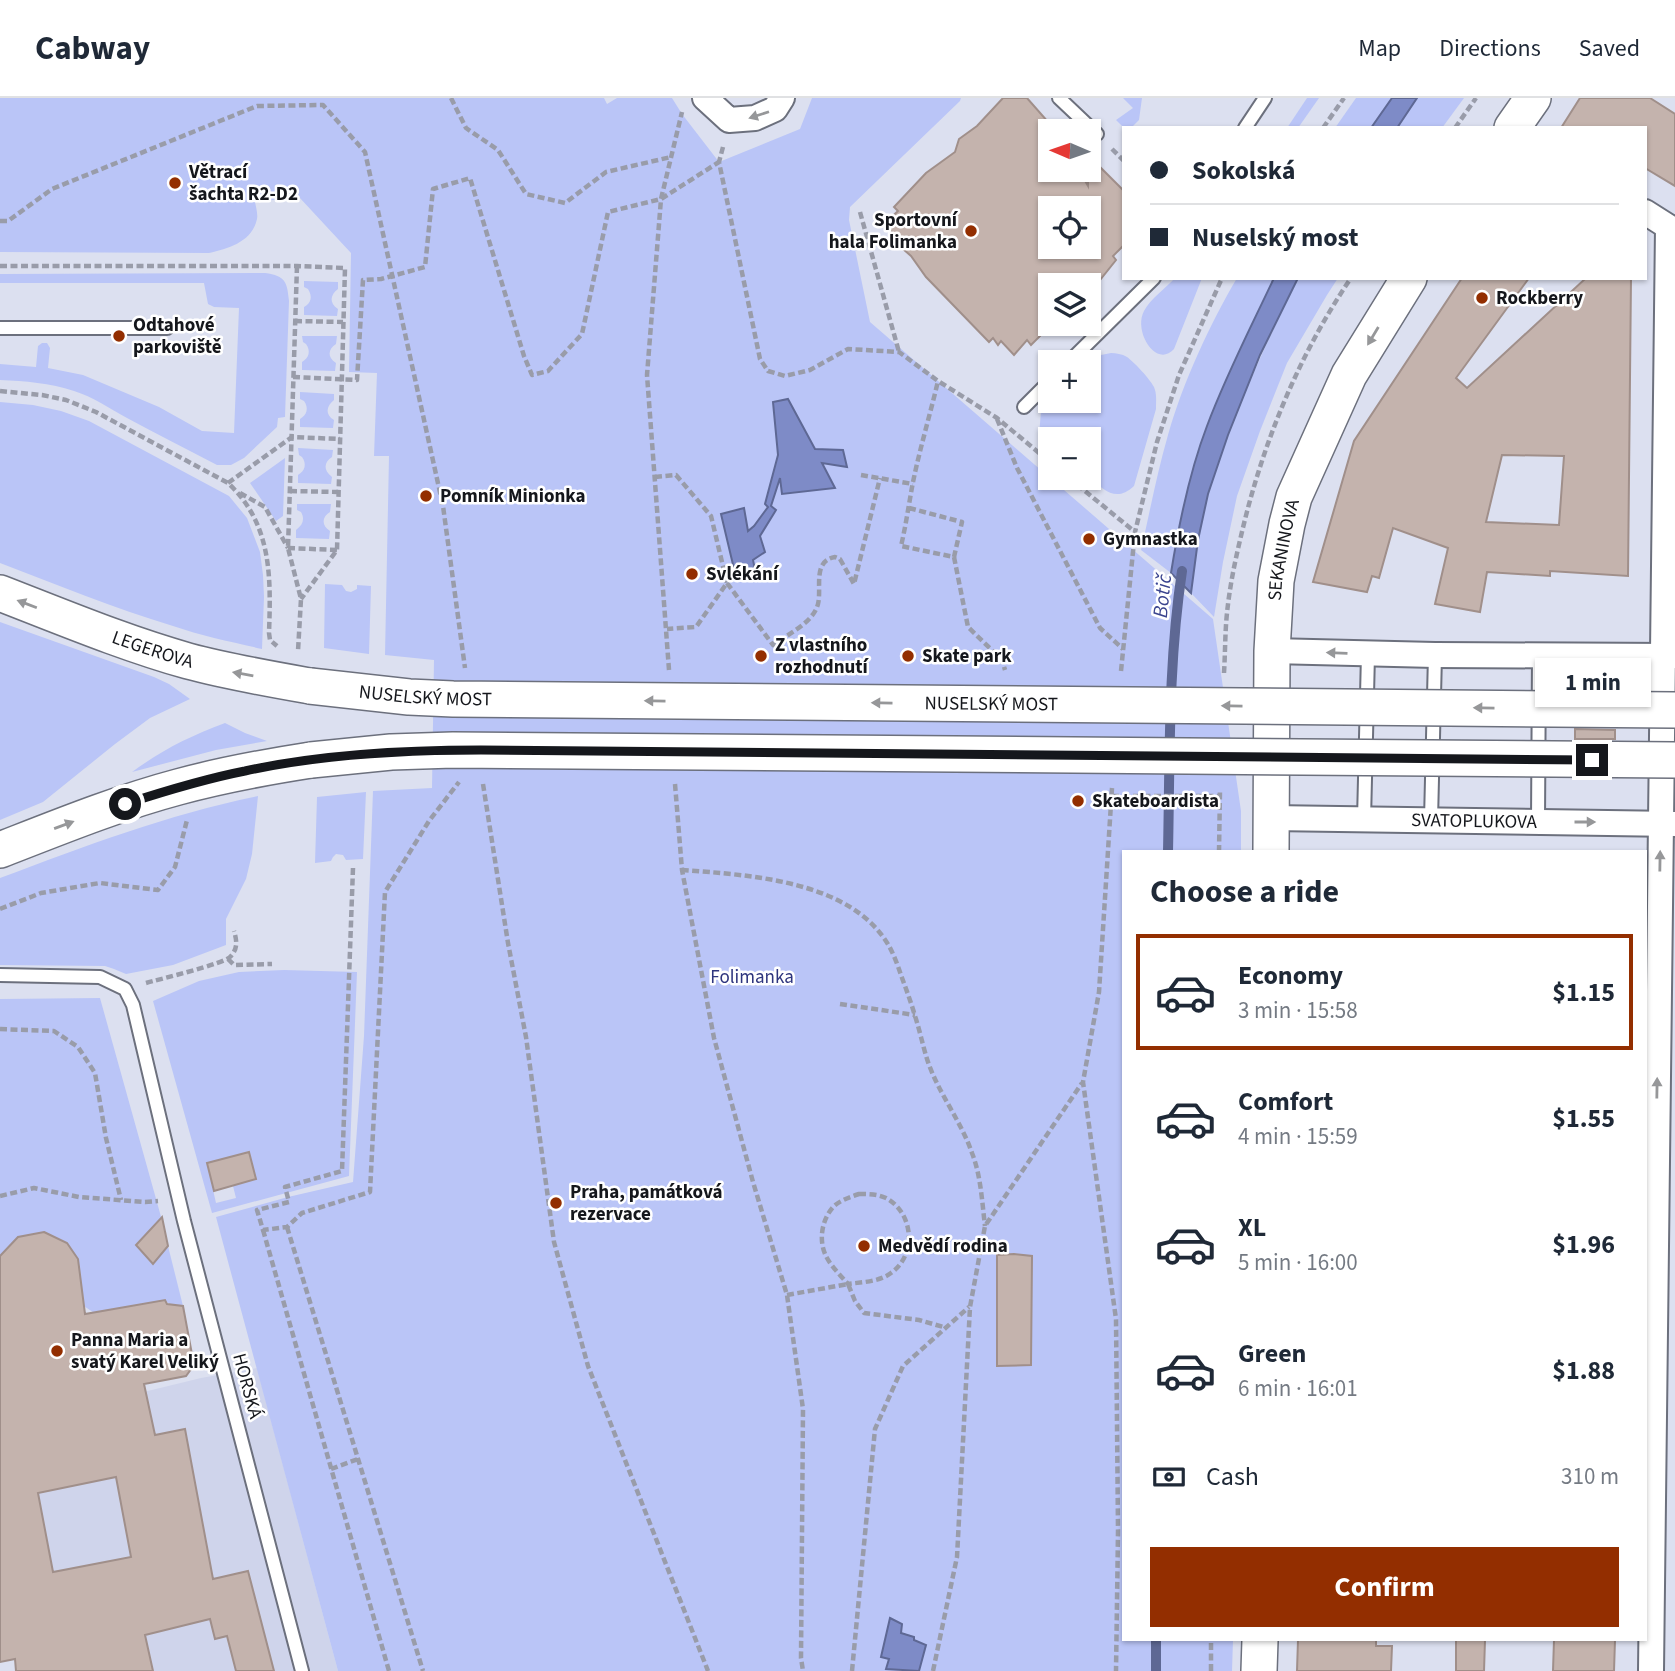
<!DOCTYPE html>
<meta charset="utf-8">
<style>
:root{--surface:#fff;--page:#f6f6f7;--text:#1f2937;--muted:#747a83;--line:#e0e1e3;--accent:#932e00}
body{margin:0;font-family:"Source Sans 3",sans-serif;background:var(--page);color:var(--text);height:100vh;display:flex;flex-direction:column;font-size:26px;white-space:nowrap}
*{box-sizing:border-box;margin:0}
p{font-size:23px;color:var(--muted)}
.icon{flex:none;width:38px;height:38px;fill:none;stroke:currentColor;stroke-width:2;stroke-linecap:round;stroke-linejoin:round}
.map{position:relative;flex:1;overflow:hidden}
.sheet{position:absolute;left:1122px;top:752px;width:525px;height:791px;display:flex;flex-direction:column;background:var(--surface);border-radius:0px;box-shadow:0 2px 5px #0004}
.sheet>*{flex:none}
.guide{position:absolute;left:1122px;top:28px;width:525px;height:154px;border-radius:0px;box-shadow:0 2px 5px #0004;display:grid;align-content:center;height:154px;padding:0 28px;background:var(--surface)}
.needle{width:46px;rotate:272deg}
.fabs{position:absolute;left:1038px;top:21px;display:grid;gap:14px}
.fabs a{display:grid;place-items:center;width:63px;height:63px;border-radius:0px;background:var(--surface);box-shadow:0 2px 5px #0004;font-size:35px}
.end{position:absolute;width:32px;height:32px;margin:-16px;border:9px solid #15171c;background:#fff;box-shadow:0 0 0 4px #fff}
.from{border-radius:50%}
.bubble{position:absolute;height:49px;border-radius:0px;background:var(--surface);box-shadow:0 2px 5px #0004;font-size:23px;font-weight:700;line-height:49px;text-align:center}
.guide b{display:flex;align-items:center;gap:24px;height:66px;font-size:26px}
.guide b+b{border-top:2px solid var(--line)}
.guide i{width:18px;height:18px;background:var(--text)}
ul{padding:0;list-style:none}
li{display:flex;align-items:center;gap:21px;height:116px;margin:0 14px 10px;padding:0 14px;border:4px solid transparent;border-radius:0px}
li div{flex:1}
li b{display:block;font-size:26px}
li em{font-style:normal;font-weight:700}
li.active{border-color:var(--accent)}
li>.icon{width:63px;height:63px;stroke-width:1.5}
h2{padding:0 28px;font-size:32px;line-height:84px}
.pay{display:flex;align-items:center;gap:18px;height:77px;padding:0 28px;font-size:26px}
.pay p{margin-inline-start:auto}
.button{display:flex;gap:14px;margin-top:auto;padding:14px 28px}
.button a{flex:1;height:80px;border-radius:0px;background:var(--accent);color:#fff;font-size:28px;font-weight:700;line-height:80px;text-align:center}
header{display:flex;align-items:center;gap:42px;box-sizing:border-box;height:98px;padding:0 35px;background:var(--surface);border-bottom:2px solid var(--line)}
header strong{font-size:33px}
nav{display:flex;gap:38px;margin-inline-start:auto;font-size:24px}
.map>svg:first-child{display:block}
</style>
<header>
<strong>Cabway</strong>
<nav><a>Map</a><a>Directions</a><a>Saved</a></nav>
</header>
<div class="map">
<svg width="1675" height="1573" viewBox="0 0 1675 1573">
<rect width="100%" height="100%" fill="#dce0f0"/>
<path fill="#cfd4eb" d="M257 1270 338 1573H83L0 1351 119 1300 201 1280Z"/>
<g fill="#bac5f7" fill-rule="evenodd">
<path d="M0 0H604L607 6 617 0H672L682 16 719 64 800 31 812 0H961L960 3 850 109 849 122 870 224 1213 521 1241 713V754H1124V1542H1233L1232 1573H919L926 1547 914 1542V1539L901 1535 889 1561 900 1573H338L216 1119 288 1099 353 1084 364 938 373 693 432 690 434 562 385 557 389 358H374L377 275 349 274 351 155 299 99 255 104C256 109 258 116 257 121 252 144 229 150 209 155L0 154ZM773 305 815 351 847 369 821 365 835 389 782 395 781 378 771 408 776 412 759 438 753 462 721 416 744 411 748 433 754 428 768 408 765 406 778 357ZM1014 1156 1032 1159 1031 1266 1014 1268 997 1265V1159Z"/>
<path d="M1123 0H1142L1139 22 1131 30H1124L1116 22 1133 10Z"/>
<path d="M1307 0H1319L1298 30H1287Z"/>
<path d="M1356 0H1392L1371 30H1335Z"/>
<path d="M1417 0H1464L1442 30H1397Z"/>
<path d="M265 175C286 178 287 184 289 203L285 319 278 320 277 329 244 360 231 367H217C187 351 156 336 127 320 109 310 93 299 74 293 50 285 25 283 0 282V266L36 269 38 248 42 245H47L50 250 48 270 83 277 159 309 202 333 234 335 239 210 214 209 208 206 204 185H0V176Z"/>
<path d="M1175 180H1202L1174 251C1156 271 1133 233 1144 213 1151 200 1166 190 1175 180Z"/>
<path d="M1237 180H1274C1251 229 1226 277 1207 328 1189 375 1179 425 1171 475L1141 452C1150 413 1157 375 1168 337 1183 284 1209 228 1237 180Z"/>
<path d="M1298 180H1338L1327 197 1287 265 1260 333 1237 398 1223 464 1214 519 1191 495C1196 462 1199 427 1209 394 1231 320 1264 250 1298 180Z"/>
<path d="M304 183 338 184V191C330 197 329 205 338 211L337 218 304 217V209C311 205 313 199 308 191L304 189Z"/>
<path d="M302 238H337L336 246C328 251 327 259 336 265L335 273 302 272V264C309 260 311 253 306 246L303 244Z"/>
<path d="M1111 255C1116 255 1122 256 1127 259 1134 264 1150 281 1154 289 1157 296 1156 303 1156 311L1134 388C1116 405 1104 392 1089 379L1088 341H1050V347L1039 338 1041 313 1051 303H1088L1089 265 1101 257Z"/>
<path d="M300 294 334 296V302C326 308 325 317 334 322L333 330 300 329V321C307 317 309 310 304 303L300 301Z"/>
<path d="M0 304 33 307 61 313 89 323 229 398 247 420 260 454 263 477 264 499 262 551C232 544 202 538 173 528 114 510 57 487 0 465Z"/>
<path d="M298 350 333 352 332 359C324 364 323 372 332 379L331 386 298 385V377C305 373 307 366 302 359L299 357Z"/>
<path d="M285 360 283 418 276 423 250 385Z"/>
<path d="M297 406H331L330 414C322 419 321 427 330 433L329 441 296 440V432C303 427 305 421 301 414L297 412Z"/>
<path d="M325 486 342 487 346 493 351 494 357 491V487L371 488 369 556 324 550Z"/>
<path d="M0 524 154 579 169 586 190 601 150 620 115 646 43 704 0 722Z"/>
<path d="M225 625 245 635 267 643 216 652 132 674C164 651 188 639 225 625Z"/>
<path d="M366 694 363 761 346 762 343 757 336 756 333 759 331 763 315 765 317 699Z"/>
<path d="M258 698 252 756 246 781 226 821V847L173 867 126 876 114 871 105 868 0 867V780C85 748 169 716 258 698Z"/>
<path d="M284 872 357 874 349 1078 212 1115 153 903 199 883 239 874ZM249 1054 255 1081 233 1088 236 1100 216 1105 207 1065Z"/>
<path d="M100 900 165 1133 151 1131 137 1145 138 1150 151 1164H155L168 1148 183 1208 179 1207 177 1210 165 1203 106 1223 78 1204 84 1203 77 1160 72 1152 62 1158 11 1146 6 1152 13 1160 0 1167V901Z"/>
</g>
<g fill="#7e8bc7" stroke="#5e6894" stroke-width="2">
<path d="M1392 0H1417L1397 30H1371Z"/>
<path d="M1274 180H1298L1260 257 1228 337 1208 396 1198 442 1191 495 1171 475C1179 425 1189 375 1207 328 1226 277 1251 229 1274 180Z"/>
<path d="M788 301 815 351 843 352 847 369 822 365 835 390 782 396 780 380 771 408 776 412 760 438 765 454 753 462 755 472 735 475 721 416 744 410 748 433 754 428 768 409 765 406 778 357 773 304Z"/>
<path d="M890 1520 902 1526 901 1535 914 1539V1542L926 1547 919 1573 886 1571 889 1561 881 1559Z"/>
</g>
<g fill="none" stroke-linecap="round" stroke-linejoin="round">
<g stroke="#5e6894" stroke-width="10">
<path d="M1168 754C1170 660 1168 566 1182 473"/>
<path d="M1156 1573V1542"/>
</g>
</g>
<g fill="#c4b3ad" stroke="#a08f8a" stroke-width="2" fill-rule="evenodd">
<path d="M1003 0H1027L1056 33H1050V72H1079L1088 88V57L1124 93V147L1113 158 1116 162 1100 182 1088 190V187H1050V226H1055L1053 228 1052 226 1031 247 1027 242 1014 257 1001 243 998 247 993 240 989 244 926 179 911 158 894 143 898 140 884 126 898 113 894 109 926 75 955 54 959 41 977 28ZM1050 110H1088V149H1050Z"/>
<path d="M1580 0H1650L1675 16V88L1645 70V30H1561Z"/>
<path d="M1462 180H1529L1456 280 1467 290 1586 180H1631L1628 478 1550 473V478L1487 474 1480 514 1435 506 1448 450 1393 430 1379 480 1372 478 1367 494 1313 484 1354 343ZM1502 357 1564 358 1559 427 1486 424Z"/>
<rect x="1576" y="573" width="40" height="18"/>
<path d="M1575 631 1615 632V641H1575Z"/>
<path d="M249 1054 256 1081 214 1093 207 1065Z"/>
<path d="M162 1119 168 1148 153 1166 136 1147Z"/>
<path d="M44 1134 67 1145 78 1161 85 1216 165 1202 167 1206 183 1208 194 1267 186 1278 144 1286 155 1337 185 1331 213 1481 248 1473 274 1573H236L227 1538 215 1541 210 1521 145 1537 153 1573H16L15 1561 0 1564V1158L18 1139ZM116 1379 131 1459 53 1474 38 1395Z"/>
<path d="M1014 1156 1032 1158 1031 1267 997 1268V1157Z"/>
<path d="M1298 1542H1376V1548H1392L1391 1573H1297Z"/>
<path d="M1456 1542H1485L1484 1573H1456Z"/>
<path d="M1554 1542H1615L1614 1573H1553Z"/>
</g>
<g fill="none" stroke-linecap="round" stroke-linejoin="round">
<defs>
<g id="service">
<path d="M1059 0 1097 36"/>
<path d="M1245 30 1265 0"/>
<path d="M0 230H167"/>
<path d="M1069 264 1154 180"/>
<path d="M1024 309 1050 283"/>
<path d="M1364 722 1368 556"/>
<path d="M1431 722 1435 557"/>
<path d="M1538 724 1539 557"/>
<path d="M0 877 100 879 125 891 133 907 184 1123 302 1573"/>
</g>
<g id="minor">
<path d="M705 0 729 22 755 20 775 11 782 0"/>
<path d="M1645 114 1675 133"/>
<path d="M1272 553 1435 557 1675 558"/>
<path id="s1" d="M1271 720 1675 726"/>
<path d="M1651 1573 1668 129"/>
</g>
<g id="secondary">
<path d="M1512 30 1533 0"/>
<path id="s2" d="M0 495C62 519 124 545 188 563 229 574 270 581 310 588"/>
<path d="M0 752C59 729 118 705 178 689 222 677 266 669 311 662"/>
<path id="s3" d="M1271 754 1272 553 1276 483 1287 426 1294 399 1349 277 1409 180"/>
<path d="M1259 1573 1260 1542"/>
</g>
</defs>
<use href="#service" stroke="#6c707d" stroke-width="16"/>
<use href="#minor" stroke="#6c707d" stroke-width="28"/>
<use href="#secondary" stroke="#6c707d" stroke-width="38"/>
<g stroke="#999ca9" stroke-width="4.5" stroke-dasharray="7 3.5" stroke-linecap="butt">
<path d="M451 0 466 30 498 52 526 96 565 105 606 74 671 59"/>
<path d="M1323 30 1344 0"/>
<path d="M1455 30 1476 0"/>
<path d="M723 49 719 64 760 261 768 273 785 278 810 272 848 251 899 254 938 283 997 320 1050 364"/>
<path d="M1112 51 1124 63"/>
<path d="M860 114 899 254"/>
<path d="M0 123H8L52 91 257 8 323 7 365 54 443 408 465 570"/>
<path d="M0 168H297L345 170 337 452 301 501"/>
<path d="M297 168 288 450 301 501 298 553"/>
<path d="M295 223 343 224"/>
<path d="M293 279 357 282 363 182 381 181 425 169 433 91 470 80 524 258 532 277 548 273 582 236 608 114 661 101 719 64"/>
<path d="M0 293 42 297 66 302 96 314 228 385C272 426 271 479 269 535L270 542 277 548"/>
<path d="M997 321 1017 370 1100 530 1123 551"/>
<path d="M861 377 913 386"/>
<path d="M655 379 676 377 711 418 727 485 696 529 667 531"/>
<path d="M1069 380 1135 434"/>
<path d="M228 385 292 339 340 341"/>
<path d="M290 393 338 394"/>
<path d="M240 395 265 409 288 450"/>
<path d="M909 410 962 424 954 459 901 448C906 427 909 405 913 384 920 350 930 317 938 283"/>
<path d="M288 450 337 452"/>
<path d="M954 459 968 529 1002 562 1005 572"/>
<path d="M727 485 773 547C788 536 813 525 818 506 822 490 812 463 835 459L840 461 854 486 880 380"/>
<path d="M669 572 647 277 661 101 682 14"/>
<path d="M1121 573 1135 434 1157 344 1179 277 1222 180"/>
<path d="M1224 575C1225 559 1225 543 1226 527 1228 497 1234 467 1241 438 1262 347 1298 258 1351 180"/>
<path d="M483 686 508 845 526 939 554 1144 588 1268 708 1573"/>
<path d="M675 686 682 772 714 940 753 1084 787 1197 803 1311 801 1560 803 1573"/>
<path d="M1112 690 1099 894 1083 984 1116 1221 1118 1433 1116 1573"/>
<path d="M1112 698H1220"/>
<path d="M1219 754 1220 692"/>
<path d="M353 770 342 1073 285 1089 289 1104 257 1112 263 1132 287 1129 302 1115 370 1094 385 794 429 723 459 684"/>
<path d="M682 772C749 777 851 782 889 848 894 857 898 868 901 877 906 891 911 904 915 918 920 933 923 949 928 964 939 996 961 1023 972 1055 981 1078 982 1104 985 1128"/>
<path d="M0 811 41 795 100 785 158 792 175 769 187 722"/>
<path d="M228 861 234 867 272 866"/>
<path d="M146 885C160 881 223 866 230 859 238 851 237 843 234 833"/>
<path d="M840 906 915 917"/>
<path d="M0 931 54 933 78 949 95 975 106 1040 121 1102"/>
<path d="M859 1096C868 1096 877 1096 886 1100 914 1115 917 1157 891 1175 879 1184 862 1184 848 1186 841 1178 832 1169 827 1160 818 1144 821 1122 834 1108 841 1102 850 1099 859 1096Z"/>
<path d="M0 1098 34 1090 79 1099 145 1104 158 1103"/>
<path d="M287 1129 423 1573"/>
<path d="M263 1132 389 1573"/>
<path d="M787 1197 848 1186 855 1203 864 1215 919 1222 947 1230"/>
<path d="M331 1371 358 1361"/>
<path d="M852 1573 875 1331 903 1268 969 1209"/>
<path d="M933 1573 957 1459 970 1209 985 1128 1082 985"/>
<path d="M1211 1573V1542"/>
</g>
<use href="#service" stroke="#fff" stroke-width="12"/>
<use href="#minor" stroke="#fff" stroke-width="24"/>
<use href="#secondary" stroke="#fff" stroke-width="35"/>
<defs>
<g id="secondary-bridge">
<path id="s4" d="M310 588 409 599 453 601 1675 612"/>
<path d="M311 662 391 654 453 652 1675 662"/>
</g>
</defs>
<use href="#secondary-bridge" stroke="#6c707d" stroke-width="38" stroke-linecap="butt"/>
<use href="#secondary-bridge" stroke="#fff" stroke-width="35"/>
</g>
<defs><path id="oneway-solid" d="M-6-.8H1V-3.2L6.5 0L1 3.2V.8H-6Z" transform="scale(1.75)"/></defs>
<g fill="#969799">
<use href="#oneway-solid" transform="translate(759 17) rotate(162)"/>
<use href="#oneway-solid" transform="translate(1373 238) rotate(121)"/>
<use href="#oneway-solid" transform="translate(27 506) rotate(-159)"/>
<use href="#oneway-solid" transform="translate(1337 555) rotate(-178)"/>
<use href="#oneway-solid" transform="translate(243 576) rotate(-170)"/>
<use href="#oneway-solid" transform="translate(655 603) rotate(-179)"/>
<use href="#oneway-solid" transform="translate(882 605) rotate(-179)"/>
<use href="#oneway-solid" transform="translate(1232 608) rotate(-179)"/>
<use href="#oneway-solid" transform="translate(1484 610) rotate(-179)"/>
<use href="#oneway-solid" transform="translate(1585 724)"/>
<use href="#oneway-solid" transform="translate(64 727) rotate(-20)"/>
<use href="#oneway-solid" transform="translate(1660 763) rotate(-89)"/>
<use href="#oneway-solid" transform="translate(1657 990) rotate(-89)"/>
</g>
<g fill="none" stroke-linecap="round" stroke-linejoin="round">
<path stroke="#15171c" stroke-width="9" d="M125 706C165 693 204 681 245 673 322 656 402 652 481 652L1592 662"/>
</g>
<g fill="#932e00" stroke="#fff" stroke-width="2.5">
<circle cx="175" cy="85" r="7"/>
<circle cx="971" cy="133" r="7"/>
<circle cx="1482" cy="200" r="7"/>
<circle cx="119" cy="238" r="7"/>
<circle cx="426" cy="398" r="7"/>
<circle cx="1089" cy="441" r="7"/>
<circle cx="692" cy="476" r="7"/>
<circle cx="761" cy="558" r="7"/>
<circle cx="908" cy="558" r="7"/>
<circle cx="1078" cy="703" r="7"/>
<circle cx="556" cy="1105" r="7"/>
<circle cx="864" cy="1148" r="7"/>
<circle cx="57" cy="1253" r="7"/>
</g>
<g text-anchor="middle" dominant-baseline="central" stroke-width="5" stroke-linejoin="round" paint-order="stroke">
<g font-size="19" font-weight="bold" fill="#15171c" stroke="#fff" text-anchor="start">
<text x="189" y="74">Větrací<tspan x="189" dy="22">šachta R2-D2</tspan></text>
<text x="957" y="122" text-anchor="end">Sportovní<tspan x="957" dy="22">hala Folimanka</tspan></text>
<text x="1496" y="200">Rockberry</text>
<text x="133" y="227">Odtahové<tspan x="133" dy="22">parkoviště</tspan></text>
<text x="440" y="398">Pomník Minionka</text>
<text x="1103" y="441">Gymnastka</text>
<text x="706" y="476">Svlékání</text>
<text x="775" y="547">Z vlastního<tspan x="775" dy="22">rozhodnutí</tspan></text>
<text x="922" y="558">Skate park</text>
<text x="1092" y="703">Skateboardista</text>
<text x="570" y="1094">Praha, památková<tspan x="570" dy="22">rezervace</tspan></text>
<text x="878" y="1148">Medvědí rodina</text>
<text x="71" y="1242">Panna Maria a<tspan x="71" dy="22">svatý Karel Veliký</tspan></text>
</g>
<g font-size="19" fill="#15171c" stroke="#fff">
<text stroke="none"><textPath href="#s3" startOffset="303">SEKANINOVA</textPath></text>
<text stroke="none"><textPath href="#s2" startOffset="163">LEGEROVA</textPath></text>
<text stroke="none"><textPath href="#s4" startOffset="116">NUSELSKÝ MOST</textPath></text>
<text stroke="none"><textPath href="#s4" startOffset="682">NUSELSKÝ MOST</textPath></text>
<text stroke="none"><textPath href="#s1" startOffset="203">SVATOPLUKOVA</textPath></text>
<text transform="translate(247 1288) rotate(75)">HORSKÁ</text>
</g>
<g font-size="19" fill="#2e357e" stroke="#fff">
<text x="752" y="879">Folimanka</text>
</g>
<g font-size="21" font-style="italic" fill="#3a448e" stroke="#fff">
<text transform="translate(1162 498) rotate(-84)">Botič</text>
</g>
</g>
</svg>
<div class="fabs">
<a><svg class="needle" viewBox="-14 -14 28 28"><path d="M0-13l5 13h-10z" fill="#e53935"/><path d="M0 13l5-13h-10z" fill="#747a83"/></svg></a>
<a><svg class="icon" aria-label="locate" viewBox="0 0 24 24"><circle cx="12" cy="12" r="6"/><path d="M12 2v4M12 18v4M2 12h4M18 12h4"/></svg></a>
<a><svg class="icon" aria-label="layers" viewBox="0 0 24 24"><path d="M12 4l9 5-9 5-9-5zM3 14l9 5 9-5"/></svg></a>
<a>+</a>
<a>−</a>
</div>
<i class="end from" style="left:125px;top:706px"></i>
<i class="end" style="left:1592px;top:662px"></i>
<div class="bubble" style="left:1535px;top:560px;width:116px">1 min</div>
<div class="guide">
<b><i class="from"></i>Sokolská</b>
<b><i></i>Nuselský most</b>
</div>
<section class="sheet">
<h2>Choose a ride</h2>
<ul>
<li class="active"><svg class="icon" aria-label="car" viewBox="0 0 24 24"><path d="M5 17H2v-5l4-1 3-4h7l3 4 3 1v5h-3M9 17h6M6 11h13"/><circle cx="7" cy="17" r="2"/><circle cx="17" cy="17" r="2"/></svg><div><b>Economy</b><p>3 min · 15:58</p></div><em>$1.15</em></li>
<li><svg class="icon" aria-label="car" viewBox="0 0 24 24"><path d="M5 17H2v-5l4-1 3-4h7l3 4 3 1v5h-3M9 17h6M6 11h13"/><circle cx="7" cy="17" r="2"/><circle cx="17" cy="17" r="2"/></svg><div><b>Comfort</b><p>4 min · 15:59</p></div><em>$1.55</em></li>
<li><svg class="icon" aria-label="car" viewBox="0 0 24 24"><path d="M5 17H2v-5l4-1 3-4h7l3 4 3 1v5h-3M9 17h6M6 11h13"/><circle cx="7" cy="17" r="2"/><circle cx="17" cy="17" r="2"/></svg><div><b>XL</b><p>5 min · 16:00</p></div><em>$1.96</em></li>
<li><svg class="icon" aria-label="car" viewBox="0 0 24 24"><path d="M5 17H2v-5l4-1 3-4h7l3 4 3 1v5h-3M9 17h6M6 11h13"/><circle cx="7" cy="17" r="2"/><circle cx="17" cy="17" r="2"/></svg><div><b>Green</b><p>6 min · 16:01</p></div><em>$1.88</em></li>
</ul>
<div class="pay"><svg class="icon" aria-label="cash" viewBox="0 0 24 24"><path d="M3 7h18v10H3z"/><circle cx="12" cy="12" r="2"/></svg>Cash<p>310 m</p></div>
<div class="button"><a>Confirm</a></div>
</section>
</div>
